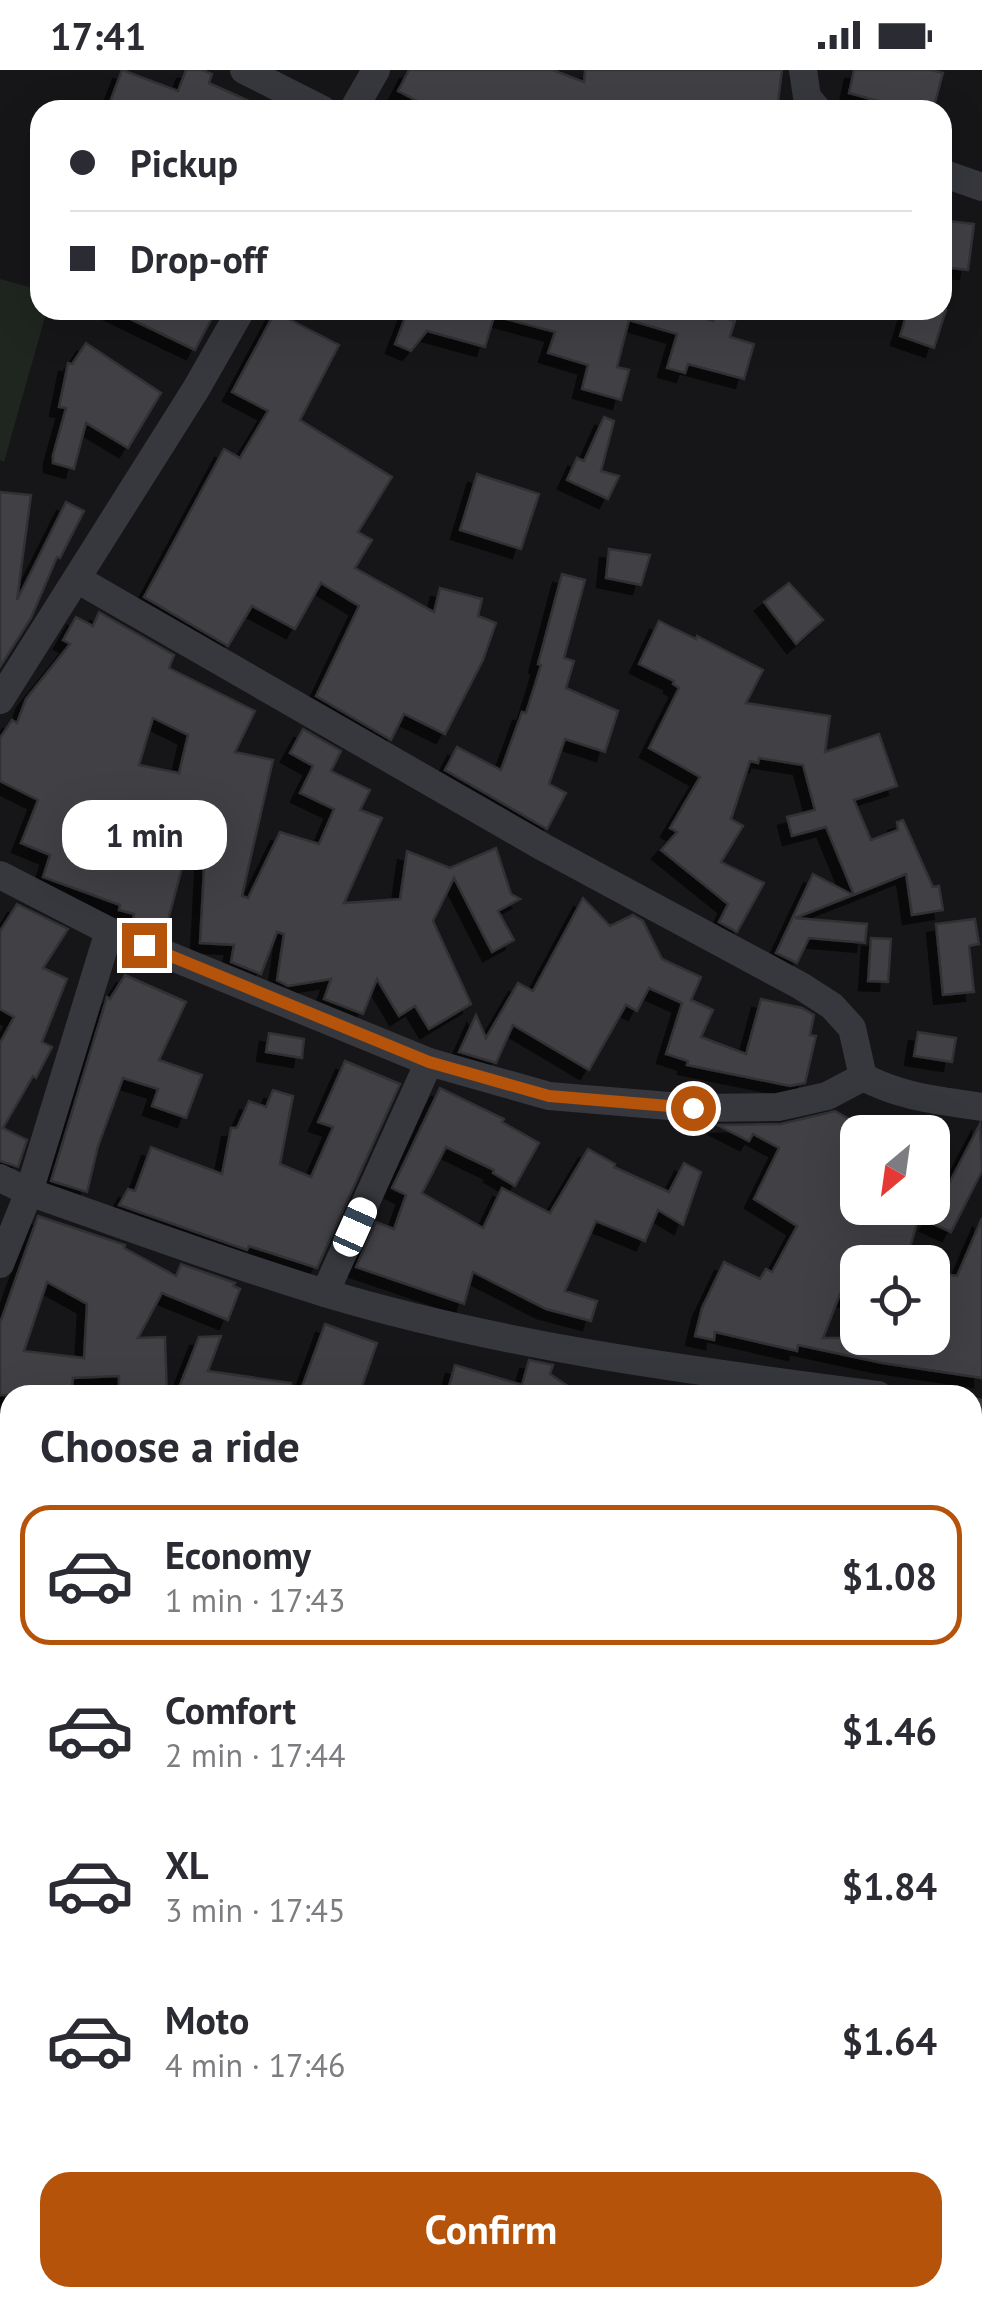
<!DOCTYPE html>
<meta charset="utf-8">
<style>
:root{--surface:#fff;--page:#f7f7f7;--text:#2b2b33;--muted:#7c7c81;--line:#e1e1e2;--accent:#b45309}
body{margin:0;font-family:"PT Sans",sans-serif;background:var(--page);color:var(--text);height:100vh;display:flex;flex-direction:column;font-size:38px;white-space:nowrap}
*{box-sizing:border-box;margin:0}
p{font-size:32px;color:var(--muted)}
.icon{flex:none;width:55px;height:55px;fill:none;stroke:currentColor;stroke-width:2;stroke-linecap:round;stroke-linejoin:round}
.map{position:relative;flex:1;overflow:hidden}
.details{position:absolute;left:0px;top:1315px;width:982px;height:922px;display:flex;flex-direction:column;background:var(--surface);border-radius:30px 30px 0 0;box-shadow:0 10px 40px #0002}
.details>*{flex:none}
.guide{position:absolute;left:30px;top:30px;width:922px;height:220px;border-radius:30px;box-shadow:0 10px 40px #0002;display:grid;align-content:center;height:220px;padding:0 40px;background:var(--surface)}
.needle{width:65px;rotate:209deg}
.tools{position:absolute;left:840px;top:1045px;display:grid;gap:20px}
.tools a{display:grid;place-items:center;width:110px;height:110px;border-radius:20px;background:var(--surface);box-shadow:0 10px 40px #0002;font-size:50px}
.end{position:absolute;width:45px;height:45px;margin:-22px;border:12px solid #b45309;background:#fff;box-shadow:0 0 0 5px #fff}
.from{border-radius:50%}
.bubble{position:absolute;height:70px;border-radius:30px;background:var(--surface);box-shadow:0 10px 40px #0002;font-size:32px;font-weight:800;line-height:70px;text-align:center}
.car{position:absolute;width:30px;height:60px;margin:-30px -15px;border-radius:12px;box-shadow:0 0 8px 2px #0007;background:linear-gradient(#fff 24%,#345 0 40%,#fff 0 76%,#345 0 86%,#fff 0)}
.guide b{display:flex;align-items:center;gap:35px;height:95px;font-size:38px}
.guide b+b{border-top:2px solid var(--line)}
.guide i{width:25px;height:25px;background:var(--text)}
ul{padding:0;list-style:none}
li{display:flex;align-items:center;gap:30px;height:140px;margin:0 20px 15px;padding:0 20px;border:5px solid transparent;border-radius:30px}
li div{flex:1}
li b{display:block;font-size:38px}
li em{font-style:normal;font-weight:800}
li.selected{border-color:var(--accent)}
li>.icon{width:90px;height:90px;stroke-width:1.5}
h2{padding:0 40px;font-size:45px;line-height:120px}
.primary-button{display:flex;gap:20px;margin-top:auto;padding:20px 40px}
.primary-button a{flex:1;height:115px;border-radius:30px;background:var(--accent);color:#fff;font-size:40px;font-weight:800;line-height:115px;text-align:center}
.status{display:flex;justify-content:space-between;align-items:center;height:70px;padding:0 50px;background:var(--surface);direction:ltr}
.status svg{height:28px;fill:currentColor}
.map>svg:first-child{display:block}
</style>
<div class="status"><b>17:41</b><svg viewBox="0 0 49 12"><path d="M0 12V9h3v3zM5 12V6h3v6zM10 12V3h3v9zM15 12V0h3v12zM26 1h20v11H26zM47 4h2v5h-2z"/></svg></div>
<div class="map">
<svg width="982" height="2236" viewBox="0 0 982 2236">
<defs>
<filter id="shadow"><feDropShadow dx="-9" dy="9" stdDeviation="0" flood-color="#0009"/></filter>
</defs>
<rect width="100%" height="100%" fill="#161618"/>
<path fill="#1e261f" d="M0 209 40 220V240H47L4 392 0 390Z"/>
<g fill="#404145" stroke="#303034" stroke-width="2.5" fill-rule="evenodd" filter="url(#shadow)">
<path d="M122 0 178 21 186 0H202L212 4 209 13 269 40H107Z"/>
<path d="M409 0H553L584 12 585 0H782L777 40H435L398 21Z"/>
<path d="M854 0H931L943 3 933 40H911L849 23Z"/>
<path d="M942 150 974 154 968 200 942 197Z"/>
<path d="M112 240H216L195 280Z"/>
<path d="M408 240H496L485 277 427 261 411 281 395 274Z"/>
<path d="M496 240H675L713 251 715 245 735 251 730 267 754 274 744 309 688 294 685 303 667 298 677 264 629 250 617 297 629 300 621 330 582 319 588 295 548 283 555 262 495 246Z"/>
<path d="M908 240H946L934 278 900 266Z"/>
<path d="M275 242 339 275 300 350 392 407 358 462 372 470 355 498 434 542 440 518 482 529 478 546 496 553 483 590 445 664 404 644 391 670 316 626 359 536 321 513 295 559 252 536 228 576 144 527 224 379 240 388 268 341 232 322Z"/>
<path d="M86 273 161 323 128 378 86 353 74 399 53 393V385L66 338 59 337 68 293 72 294Z"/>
<path d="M604 347 614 351 601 401 619 406 608 429 567 410 577 388 584 391Z"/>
<path d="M477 404 539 424 521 479 460 460Z"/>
<path d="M0 422 31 425 17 530 66 432 84 441 60 488 57 487 31 548 0 597Z"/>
<path d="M609 479 650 485 641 515 606 508Z"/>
<path d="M562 504 585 510 564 588 574 591 566 618 618 641 605 682 565 669 549 714 566 723 547 759 445 700 457 677 501 700 522 642 526 643 541 595 538 594Z"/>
<path d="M789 513 823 550 796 574 764 532Z"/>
<path d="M99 542 174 585 169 598 255 641 235 682 273 690 242 826 248 828 280 762 319 774 334 739 300 723 313 696 290 683 303 659 341 681 331 701 370 720 360 740 382 748 344 833 400 829 407 781 450 798 496 778 511 824 520 829 498 841 514 870 492 882 454 808 433 851 471 934 429 959 415 936 399 946 377 909 363 944 324 929 331 909 288 916 277 910 284 864 277 862 261 904 231 892 234 875 200 873 207 743 197 741 166 858 133 850 134 844 119 840 120 835 43 807 50 785 21 773 38 730 0 711V668L12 650 17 653 26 629 70 574 63 570 76 547 93 556ZM153 648 188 665 179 703 139 695Z"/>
<path d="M659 551 696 569 697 566 763 600 746 633 830 646 825 682 879 664 897 716 854 730 871 770 898 760 897 752 903 750 933 817 939 816 943 840 912 845 906 804 854 825 826 757 792 766 787 747 815 740 803 695 759 688 758 693 750 691 731 749 743 756 721 792 764 813 737 862 719 852 728 834 661 780 677 762 670 758 700 707 649 678 679 618 673 614 674 611 639 594Z"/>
<path d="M813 804 853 825 795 848 867 854 865 873 809 868 797 893 776 883Z"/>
<path d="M583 828 610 856 633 845 643 851 662 889 701 907 691 930 713 940 701 967 746 984 761 929 802 938 814 945 810 965 816 966 805 1013 790 1016 687 995 688 991 666 984 682 933 649 918 637 941 626 935 589 1000 513 955 496 993 459 982 476 945 486 968 518 913 533 921Z"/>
<path d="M17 834 68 859 43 898 67 909 42 972 52 977 36 1008 33 1006 3 1058 27 1070 18 1097 0 1091V973L14 947 0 939V861Z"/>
<path d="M975 849 979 874 969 876 974 922 943 925 936 854Z"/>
<path d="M871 868 891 869 888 912 868 911Z"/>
<path d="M125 905 186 932 159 990 202 1005 186 1048 152 1036 158 1019 123 1008 98 1076 87 1122 51 1111 107 927 110 929Z"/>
<path d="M918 962 956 968 952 992 914 986Z"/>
<path d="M269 963 304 969 302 988 266 982Z"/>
<path d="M345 991 400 1014 317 1198 249 1176 247 1180 119 1135 128 1119 135 1121 151 1077 222 1104 231 1058H237L249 1031 266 1037 273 1020 293 1026 280 1094 311 1107 333 1057 318 1052Z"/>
<path d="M440 1018 504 1049 502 1052 539 1073 515 1116 493 1103 494 1100 446 1077 422 1123 483 1158 502 1118 550 1143 588 1079 615 1094 614 1097 669 1122 684 1093 701 1102 683 1155 658 1140 645 1171 596 1151 565 1221 597 1231 591 1251 546 1239 473 1202 464 1234 356 1197 376 1152 394 1159 406 1125 392 1118Z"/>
<path d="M835 1041 858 1054V1138H906L920 1142 906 1192H858V1232L840 1224 823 1268H936L932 1266V1202L957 1206 982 1148V1308L882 1293 798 1275 797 1281 715 1262 714 1270 695 1266 702 1238 724 1192 760 1209 766 1199 772 1202 797 1156 754 1129 779 1078 753 1064 749 1071 717 1055 781 1054Z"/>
<path d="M980 1054 982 1101 951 1162 929 1152Z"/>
<path d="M38 1146 125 1175 124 1178 176 1206 181 1194 235 1213 233 1216 240 1219 228 1250 162 1223 138 1268 165 1267 167 1325H119V1306L73 1308 71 1325H0V1253ZM47 1212 87 1234 84 1288 24 1281Z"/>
<path d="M325 1254 377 1273 359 1325H299Z"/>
<path d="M221 1266 208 1301 291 1313V1325H176L199 1267Z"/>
<path d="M529 1290 553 1295 550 1304 581 1325H464L448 1320 455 1295 522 1315Z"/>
</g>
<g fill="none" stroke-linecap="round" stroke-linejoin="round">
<g stroke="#37383d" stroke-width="28">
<path d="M244 0 323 40"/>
<path d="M803 0 807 27 818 40"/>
<path d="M353 40 376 0"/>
<path d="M942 103 982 117"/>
<path d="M77 509 543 777 801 916 832 936 852 958 863 1007C904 1028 938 1030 982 1037"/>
<path d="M0 630 196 319 241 240"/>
<path d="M0 805 109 861 429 992 549 1026 693 1038 778 1037 827 1026 863 1007"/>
<path d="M0 1108 29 1122C127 1156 225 1193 325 1223 505 1277 693 1301 878 1325"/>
<path d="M0 1194 29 1122 109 861"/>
<path d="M325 1223 429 992"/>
<path d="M972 1341 982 1343"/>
<path d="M972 1663 982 1650"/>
<path d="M972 1846 982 1849"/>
<path d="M972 1972 982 1976"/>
<path d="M0 2079 10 2087"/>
<path d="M412 2228 430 2236"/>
<path d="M749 2228 766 2236"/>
<path d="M336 2236 340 2228"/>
<path d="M463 2236 467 2228"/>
</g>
</g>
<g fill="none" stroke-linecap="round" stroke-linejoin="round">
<path stroke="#b45309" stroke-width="12" d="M144 875 429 992 549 1026 693 1038"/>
</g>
</svg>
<div class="tools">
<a><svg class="needle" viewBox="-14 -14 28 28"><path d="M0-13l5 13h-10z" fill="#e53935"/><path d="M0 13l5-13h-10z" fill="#7c7c81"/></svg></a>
<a><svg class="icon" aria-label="locate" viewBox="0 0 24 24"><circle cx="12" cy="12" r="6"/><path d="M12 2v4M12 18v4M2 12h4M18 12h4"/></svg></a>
</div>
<i class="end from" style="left:693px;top:1038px"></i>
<i class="end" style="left:144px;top:875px"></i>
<div class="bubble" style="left:62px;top:730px;width:165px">1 min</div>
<i class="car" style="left:355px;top:1157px;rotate:24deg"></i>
<div class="guide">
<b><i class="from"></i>Pickup</b>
<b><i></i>Drop-off</b>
</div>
<section class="details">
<h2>Choose a ride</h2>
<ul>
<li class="selected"><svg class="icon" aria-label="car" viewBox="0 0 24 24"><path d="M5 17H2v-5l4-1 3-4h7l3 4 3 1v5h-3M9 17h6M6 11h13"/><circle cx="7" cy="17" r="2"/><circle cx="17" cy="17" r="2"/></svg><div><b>Economy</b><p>1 min · 17:43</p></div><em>$1.08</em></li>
<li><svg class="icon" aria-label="car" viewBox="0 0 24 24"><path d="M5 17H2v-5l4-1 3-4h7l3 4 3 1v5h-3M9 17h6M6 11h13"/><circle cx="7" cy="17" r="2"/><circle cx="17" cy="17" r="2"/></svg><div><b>Comfort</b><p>2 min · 17:44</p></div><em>$1.46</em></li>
<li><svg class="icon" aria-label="car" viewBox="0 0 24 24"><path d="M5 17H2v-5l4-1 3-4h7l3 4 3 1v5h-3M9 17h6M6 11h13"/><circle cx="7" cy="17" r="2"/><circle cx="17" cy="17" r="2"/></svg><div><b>XL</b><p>3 min · 17:45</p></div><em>$1.84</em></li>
<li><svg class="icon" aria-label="car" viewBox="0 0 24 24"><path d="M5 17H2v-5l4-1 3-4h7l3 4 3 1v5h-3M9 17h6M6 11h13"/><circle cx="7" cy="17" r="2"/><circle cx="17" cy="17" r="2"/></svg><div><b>Moto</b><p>4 min · 17:46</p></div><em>$1.64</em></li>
</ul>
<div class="primary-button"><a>Confirm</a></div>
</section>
</div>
